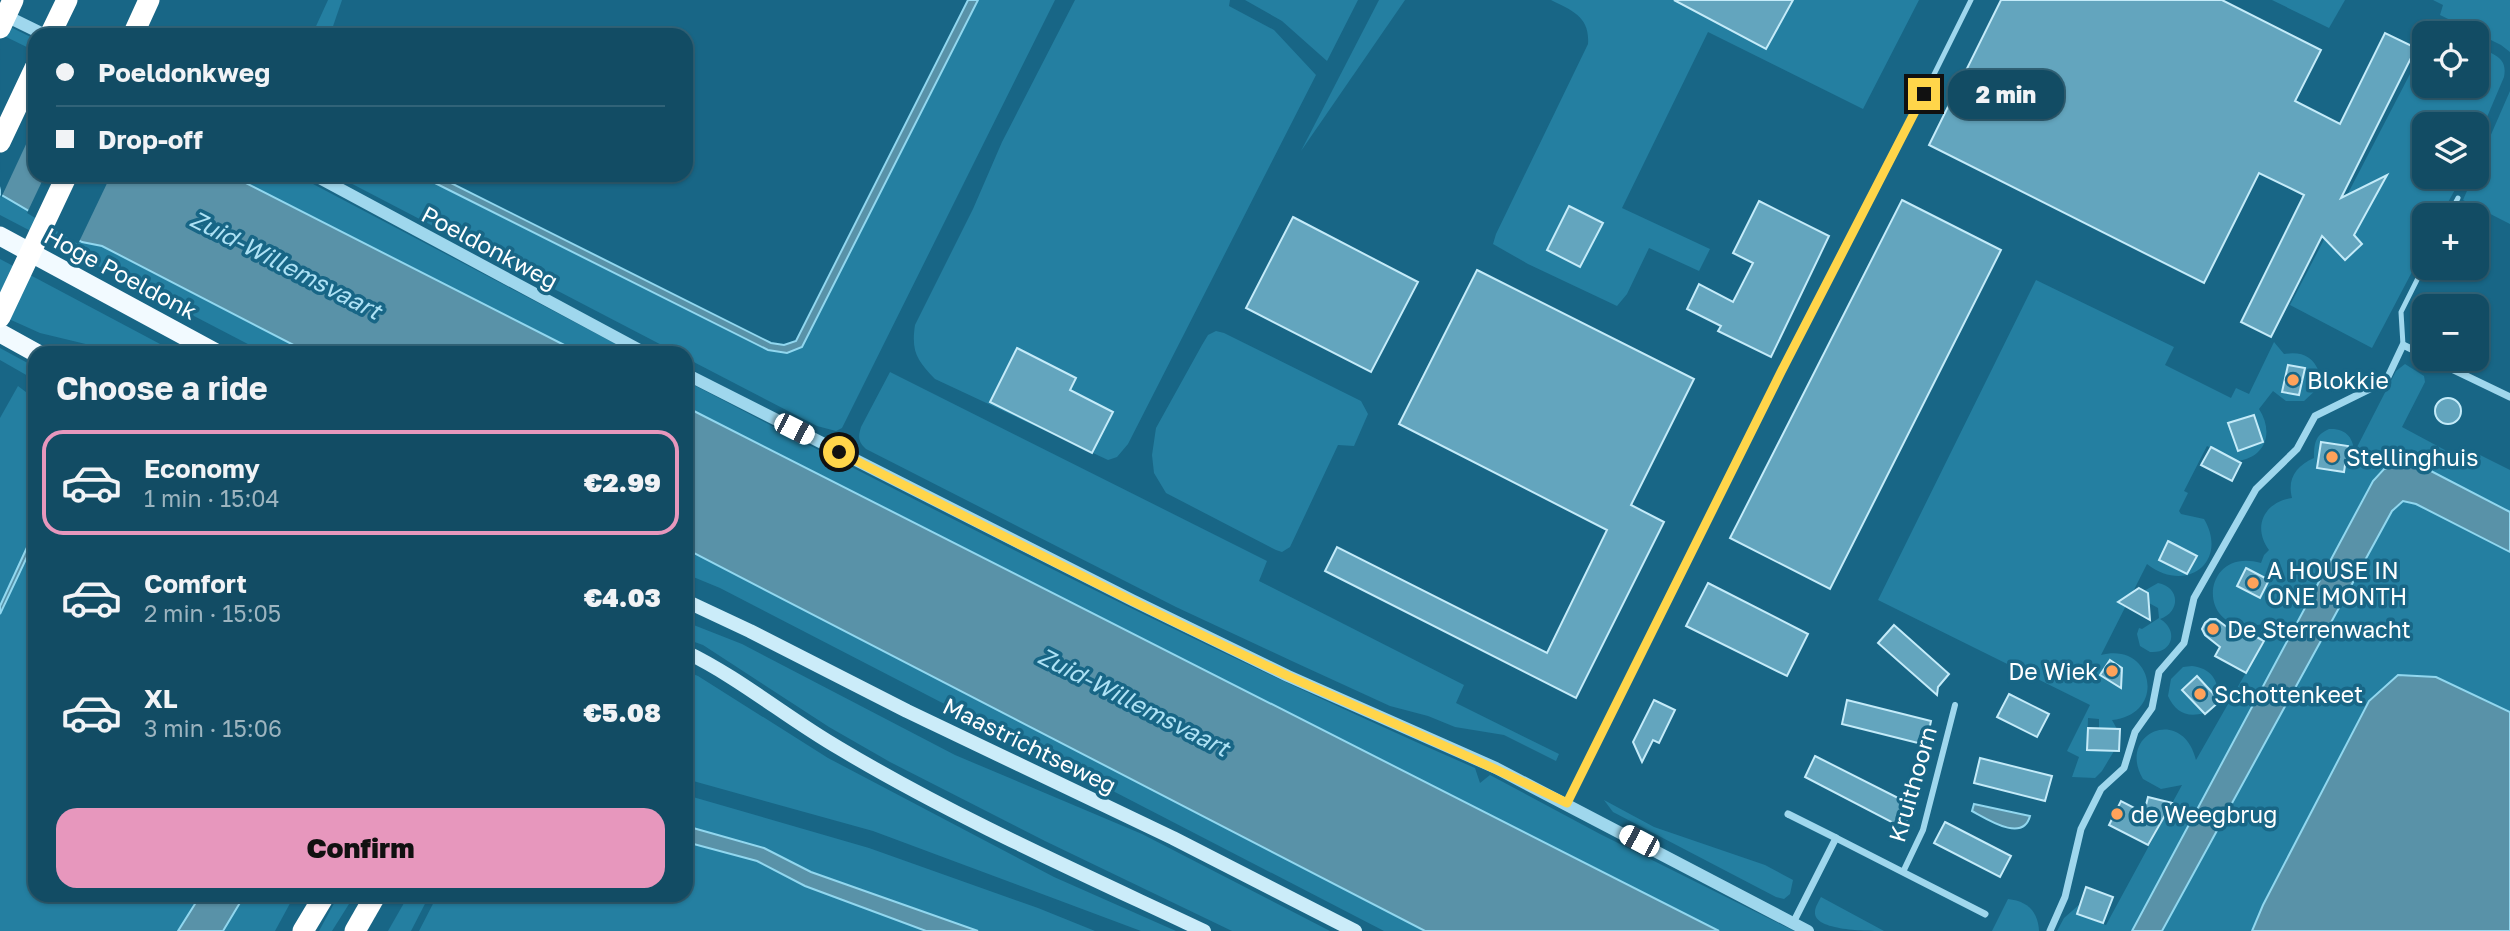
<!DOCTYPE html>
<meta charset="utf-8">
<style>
:root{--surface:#124c64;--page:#1b536a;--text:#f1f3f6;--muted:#9cb4bf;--line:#316378;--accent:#e797bd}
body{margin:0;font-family:"Golos Text",sans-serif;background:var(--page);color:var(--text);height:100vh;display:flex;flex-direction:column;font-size:26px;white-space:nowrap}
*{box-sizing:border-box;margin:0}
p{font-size:23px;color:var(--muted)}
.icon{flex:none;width:38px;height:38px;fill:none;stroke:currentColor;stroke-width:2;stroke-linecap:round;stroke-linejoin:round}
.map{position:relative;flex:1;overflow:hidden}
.side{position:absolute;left:28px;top:346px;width:665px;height:556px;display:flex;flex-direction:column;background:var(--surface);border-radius:21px;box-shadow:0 2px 5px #0004,0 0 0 2px var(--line)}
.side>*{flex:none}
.top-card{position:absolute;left:28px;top:28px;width:665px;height:154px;border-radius:21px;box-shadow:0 2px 5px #0004,0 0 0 2px var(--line);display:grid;align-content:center;height:154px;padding:0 28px;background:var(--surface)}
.fabs{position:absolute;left:2412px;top:21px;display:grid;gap:14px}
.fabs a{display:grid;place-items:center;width:77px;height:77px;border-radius:14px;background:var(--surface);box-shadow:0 2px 5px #0004,0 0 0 2px var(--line);font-size:35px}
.end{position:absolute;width:32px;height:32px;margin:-16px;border:9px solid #ffd54a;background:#111;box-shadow:0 0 0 4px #111}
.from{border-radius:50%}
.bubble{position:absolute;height:49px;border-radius:21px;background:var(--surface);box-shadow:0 2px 5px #0004,0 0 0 2px var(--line);font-size:23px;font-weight:800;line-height:49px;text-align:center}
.car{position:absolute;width:21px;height:42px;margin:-21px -10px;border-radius:9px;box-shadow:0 0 5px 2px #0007;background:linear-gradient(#fff 24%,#345 0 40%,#fff 0 76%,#345 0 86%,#fff 0)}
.top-card b{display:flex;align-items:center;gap:24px;height:66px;font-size:26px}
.top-card b+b{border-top:2px solid var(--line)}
.top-card i{width:18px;height:18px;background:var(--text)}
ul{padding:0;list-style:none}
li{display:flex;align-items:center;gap:21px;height:105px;margin:0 14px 10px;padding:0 14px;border:4px solid transparent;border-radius:21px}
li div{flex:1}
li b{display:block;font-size:26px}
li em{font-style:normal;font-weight:800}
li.current{border-color:var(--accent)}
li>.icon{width:63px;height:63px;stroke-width:1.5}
h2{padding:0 28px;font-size:32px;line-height:84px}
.button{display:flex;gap:14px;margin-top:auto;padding:14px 28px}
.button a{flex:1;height:80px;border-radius:21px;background:var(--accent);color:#111;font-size:28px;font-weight:800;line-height:80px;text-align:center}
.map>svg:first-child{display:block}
</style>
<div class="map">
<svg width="2510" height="931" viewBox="0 0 2510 931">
<rect width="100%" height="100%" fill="#186686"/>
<g fill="#247fa1">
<path d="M328 0H342L330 35H312Z"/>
<path d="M978 0H1055L842 428 836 431 817 426 686 358V354L677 353 335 175H419L768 350 802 347Z"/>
<path d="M1075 0H1230L1229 6 1274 30 1316 75 1128 444 1117 457 1108 460 935 379C917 360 911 352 915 325L973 209 1002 142Z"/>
<path d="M1245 0H1358L1327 61 1282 21Z"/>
<path d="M1379 0H1405L1301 151Z"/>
<path d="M1551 0H1919L1863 109 1708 32 1622 208 1710 249 1699 271 1649 248 1627 294 1617 306 1528 264 1493 244 1496 234 1588 44C1590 17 1573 11 1551 0Z"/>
<path d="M2272 0H2345L2329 28Z"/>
<path d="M2433 0H2510V52L2501 45 2440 15 2443 5Z"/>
<path d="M0 22 35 39V55L0 37Z"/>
<path d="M2476 46C2493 55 2508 56 2504 77L2476 143V124H2424V177H2462L2441 215H2424V249L2372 348 2290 305 2424 47V86H2476Z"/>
<path d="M2510 91V224L2463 200 2473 177H2476V169Z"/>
<path d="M230 175H296L633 353H580Z"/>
<path d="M0 194 308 353H265L0 215Z"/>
<path d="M0 259 177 353H123L40 333 0 315Z"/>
<path d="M2036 280 2174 347 2165 365 2231 398 2236 388 2249 394 2274 342 2284 354C2301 351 2313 356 2319 372L2317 389 2304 401H2286L2273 391 2259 409C2274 432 2266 458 2237 461L2207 446 2184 491 2188 493 2179 511 2181 514 2204 519C2229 561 2187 595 2147 564L2101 655C2153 641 2168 714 2112 720L2117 729 2099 728V719L2088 718 2087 749 2114 751 2102 771 2095 778 2072 777 2079 757 2067 751 2090 705 1878 600Z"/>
<path d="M1216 331 1224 333 1361 401 1368 414 1354 446 1338 445 1290 547 1282 552 1276 550 1166 493 1154 473 1152 455 1156 428 1202 345 1208 335Z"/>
<path d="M0 348 35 367V380L0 360Z"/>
<path d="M2405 364 2424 376 2425 382 2402 427 2471 464 2476 453 2510 470V512L2429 470 2373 481 2132 931H2057L2064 918 2080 904 2077 914 2106 925 2182 785 2161 789 2143 779C2116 734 2182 704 2196 760L2264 641 2260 633 2263 624C2194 640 2199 545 2261 563L2264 555 2269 550C2252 527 2264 502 2292 498 2287 479 2296 466 2314 458 2314 444 2315 435 2329 429 2346 428 2354 438 2354 453L2396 371Z"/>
<path d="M890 372 1267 561 1259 581 1464 685 1456 703 1559 754 1556 761 1504 735 1455 727 1428 716 1390 706 1294 662 1176 607 866 449C858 442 858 437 861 427Z"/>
<path d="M686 381C946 517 1207 651 1475 768L1480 783 1490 775 1600 834 1794 931H1719L686 407Z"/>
<path d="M18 386 35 399V530L0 606V418Z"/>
<path d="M2403 501 2416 504 2510 552V712L2436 677 2398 675 2369 701 2263 905 2252 931H2162L2392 511Z"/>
<path d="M35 540V896H200L178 931H0V614Z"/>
<path d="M686 549 1424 931H1384L720 588 686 574Z"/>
<path d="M2158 583C2180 587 2181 612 2160 619 2179 630 2173 654 2150 652L2140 646 2137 634 2139 628 2142 629 2159 618 2158 608 2149 603 2148 593 2144 591Z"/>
<path d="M686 622 742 644 955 755 1142 834 1330 931H1232L1045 841 890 762 829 727 703 645 686 639Z"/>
<path d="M2192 666C2210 668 2220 680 2217 698L2182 690 2204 713C2187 718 2175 712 2168 696L2171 679 2183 667Z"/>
<path d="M686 671 698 676 828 758 1054 877 1176 931H1141L873 831 686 779Z"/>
<path d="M686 795 869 848 1038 908 1095 931H978L811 872 764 848 686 826Z"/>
<path d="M1604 800 1654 827 1765 865 1793 880 1790 894 1784 899 1776 897 1613 812Z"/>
<path d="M686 842 757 861 805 886 926 931H419L437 896H686Z"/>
<path d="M244 896H294L275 931H223Z"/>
<path d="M338 896H354L332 931H319Z"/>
<path d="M408 896H429L411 931H388Z"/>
<path d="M1821 897 1884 931C1869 931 1813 931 1815 912 1815 907 1819 901 1821 897Z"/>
<path d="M2008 899C2027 901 2038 911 2039 931H1992Z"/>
</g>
<g fill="#5992a8" stroke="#91d7ef" stroke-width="2">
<path d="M968 0H978L802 347 787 353 768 350 419 175H435L771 343 784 345 796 341Z"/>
<path d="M35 55V175H230L580 353H309L102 246 82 242 0 194Z"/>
<path d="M686 407 1719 931H1425L686 549Z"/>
<path d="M2406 462 2429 470 2510 512V552L2416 504 2403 501 2392 511 2162 931H2132L2373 481 2384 469Z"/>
<path d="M35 530V540L0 614V606Z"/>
<path d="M2398 675 2436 677 2510 712V931H2252L2263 905 2369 701Z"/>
<path d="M1974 804 2030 816C2023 843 1987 819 1972 811Z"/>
<path d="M686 826 764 848 811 872 978 931H926L805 886 757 861 686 842Z"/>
<path d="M200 896H244L223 931H178Z"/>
</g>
<g fill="#186686">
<path d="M0 34 35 51V125L1 198Z"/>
<path d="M45 175H111L78 244 27 213Z"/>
</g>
<g fill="#63a5be" stroke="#c4ebf9" stroke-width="2">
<path d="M1674 0H1793L1766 49Z"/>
<path d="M2001 0H2222L2321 50 2295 101 2340 124 2385 33 2416 48 2341 198 2387 175 2354 235 2362 244 2345 260 2322 236 2271 337 2241 322 2304 195 2259 173 2204 283 1929 145Z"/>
<path d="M1902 200 2001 250 1830 589 1730 538Z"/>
<path d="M1759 201 1829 236 1771 357 1718 331 1721 326 1687 309 1699 284 1733 302 1753 263 1733 253Z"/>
<path d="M1569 206 1603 223 1580 267 1547 250Z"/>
<path d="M1293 217 1418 282 1371 372 1246 308Z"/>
<path d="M1477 270 1694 379 1631 505 1664 522 1576 698 1325 571 1337 547 1547 653 1607 530 1399 424Z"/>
<path d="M1017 348 1076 378 1070 390 1113 412 1092 453 990 402Z"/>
<path d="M2288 365 2305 368 2299 395 2282 392Z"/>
<circle cx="2448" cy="411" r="13"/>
<path d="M2254 415 2263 442 2238 451 2228 423Z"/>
<path d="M2321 442 2348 446 2344 472 2317 468Z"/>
<path d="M2211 447 2241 463 2232 481 2201 465Z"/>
<path d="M2168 541 2197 556 2187 574 2159 560Z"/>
<path d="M2246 568 2269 580 2260 598 2237 586Z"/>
<path d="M1708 583 1808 634 1787 676 1686 626Z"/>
<path d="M2139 588 2148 593 2150 620 2118 602Z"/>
<path d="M2210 619H2216L2235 633 2238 627 2264 641 2246 673 2215 656 2220 647 2205 635 2202 629 2205 623Z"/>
<path d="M1894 625 1949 674 1938 687 1937 695 1878 643Z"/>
<path d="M2110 660 2122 668 2121 688 2100 675Z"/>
<path d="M2197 676 2220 701 2205 714 2182 690Z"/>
<path d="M2009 694 2049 714 2037 737 1997 717Z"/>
<path d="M1654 700 1675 710 1659 743 1653 740 1642 762 1633 742Z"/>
<path d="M1847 700 1931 721 1926 745 1842 724Z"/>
<path d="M2088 728 2120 729 2119 751 2087 750Z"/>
<path d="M1815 756 1914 806 1903 828 1805 777Z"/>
<path d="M1980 758 2052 776 2045 801 1974 783Z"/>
<path d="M2148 797 2172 803 2148 845 2109 825 2121 801 2144 813Z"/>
<path d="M1945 822 2011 856 2000 877 1934 843Z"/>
<path d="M2086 887 2113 897 2103 923 2077 914Z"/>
</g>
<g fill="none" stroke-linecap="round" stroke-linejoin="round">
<g stroke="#9fd7ed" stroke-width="5">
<path d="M2449 215 2458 198"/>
<path d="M2403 345 2401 312 2424 266"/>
<path d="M1567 803 1781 372 1889 165 1971 0"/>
</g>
<path stroke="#9fd7ed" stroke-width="6" d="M1903 872 1923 830 1955 705"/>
<g stroke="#9fd7ed" stroke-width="7">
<path d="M2431 359 2510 397"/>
<path d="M1788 814 1836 838"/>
<path d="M1793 923 1836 838 1985 914"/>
<path d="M2050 931 2065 897 2081 829 2101 789 2124 768 2135 732 2152 708 2159 672 2184 643 2194 598 2256 489 2297 449 2315 416 2386 381 2403 345 2424 355"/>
</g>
<g stroke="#9fd7ed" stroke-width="12">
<path d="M0 13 45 35"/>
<path d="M314 175 647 354"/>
<path d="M686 374 1132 600 1288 676 1496 768 1808 931"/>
</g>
<g stroke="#cbecf9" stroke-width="14">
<path d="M686 601 750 631 907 711 1173 838 1355 931"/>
<path d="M686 652C740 678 787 718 839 748 956 818 1081 873 1204 931"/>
</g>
<g stroke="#f2faff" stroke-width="19">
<path d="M0 236 218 354"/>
<path d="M0 333 38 354"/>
</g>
<g stroke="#fff" stroke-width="21">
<path d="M50 35 67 0"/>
<path d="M133 35 149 0"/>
<path d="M0 142 35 68"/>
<path d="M303 931 324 896"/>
<path d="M355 931 375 896"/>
</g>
<g stroke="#fff" stroke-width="21">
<path d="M0 28 13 0"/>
<path d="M0 317 67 175"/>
</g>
</g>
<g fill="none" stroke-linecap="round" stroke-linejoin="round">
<path stroke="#ffd54a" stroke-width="9" d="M839 452C988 528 1136 605 1288 676 1381 718 1475 758 1567 803L1781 372 1924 94"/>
</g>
<g fill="#ffa25a" stroke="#186686" stroke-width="2.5">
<circle cx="2293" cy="380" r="7"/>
<circle cx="2332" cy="457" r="7"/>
<circle cx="2253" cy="583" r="7"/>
<circle cx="2213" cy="629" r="7"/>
<circle cx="2112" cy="671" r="7"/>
<circle cx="2200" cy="694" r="7"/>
<circle cx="2117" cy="814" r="7"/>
</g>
<g text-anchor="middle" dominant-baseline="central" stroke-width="7" stroke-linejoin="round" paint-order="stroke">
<g font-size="23" fill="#fff" stroke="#186686">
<text transform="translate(490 247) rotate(28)">Poeldonkweg</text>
<text transform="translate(121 273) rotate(28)">Hoge Poeldonk</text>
<text transform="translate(1030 745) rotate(26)">Maastrichtseweg</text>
<text transform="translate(1912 784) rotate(-74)">Kruithoorn</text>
</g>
<g font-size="23" fill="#fff" stroke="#186686" text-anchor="start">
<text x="2307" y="380">Blokkie</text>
<text x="2346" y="457">Stellinghuis</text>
<text x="2267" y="570">A HOUSE IN<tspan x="2267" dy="26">ONE MONTH</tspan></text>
<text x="2227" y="629">De Sterrenwacht</text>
<text x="2098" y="671" text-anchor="end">De Wiek</text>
<text x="2214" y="694">Schottenkeet</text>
<text x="2131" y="814">de Weegbrug</text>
</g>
<g font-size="24" font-style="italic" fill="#aee2f5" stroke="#186686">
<text transform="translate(286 264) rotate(27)">Zuid-Willemsvaart</text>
<text transform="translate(1134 701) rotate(27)">Zuid-Willemsvaart</text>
</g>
</g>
</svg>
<div class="fabs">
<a><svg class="icon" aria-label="locate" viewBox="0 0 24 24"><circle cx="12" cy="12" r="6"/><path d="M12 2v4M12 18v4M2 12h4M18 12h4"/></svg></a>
<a><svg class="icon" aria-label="layers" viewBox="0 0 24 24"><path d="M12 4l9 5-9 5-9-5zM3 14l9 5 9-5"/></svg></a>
<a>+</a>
<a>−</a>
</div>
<i class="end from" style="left:839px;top:452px"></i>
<i class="end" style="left:1924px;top:94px"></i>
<div class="bubble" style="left:1948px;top:70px;width:116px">2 min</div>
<i class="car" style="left:794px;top:429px;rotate:117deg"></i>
<i class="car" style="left:1639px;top:841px;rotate:298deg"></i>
<div class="top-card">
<b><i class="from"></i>Poeldonkweg</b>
<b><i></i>Drop-off</b>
</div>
<section class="side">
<h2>Choose a ride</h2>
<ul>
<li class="current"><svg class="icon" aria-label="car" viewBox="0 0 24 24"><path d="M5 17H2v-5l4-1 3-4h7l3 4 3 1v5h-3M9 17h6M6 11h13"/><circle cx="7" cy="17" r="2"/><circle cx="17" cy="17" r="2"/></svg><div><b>Economy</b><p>1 min · 15:04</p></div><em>€2.99</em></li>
<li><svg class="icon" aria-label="car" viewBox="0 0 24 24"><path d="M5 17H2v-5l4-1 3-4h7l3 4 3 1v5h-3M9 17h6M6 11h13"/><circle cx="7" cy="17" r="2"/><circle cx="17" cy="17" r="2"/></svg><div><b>Comfort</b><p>2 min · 15:05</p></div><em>€4.03</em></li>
<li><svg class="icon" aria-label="car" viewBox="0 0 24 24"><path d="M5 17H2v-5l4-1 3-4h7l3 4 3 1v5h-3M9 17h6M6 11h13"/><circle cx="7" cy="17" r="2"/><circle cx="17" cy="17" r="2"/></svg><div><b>XL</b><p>3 min · 15:06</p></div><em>€5.08</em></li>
</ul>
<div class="button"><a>Confirm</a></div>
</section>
</div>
